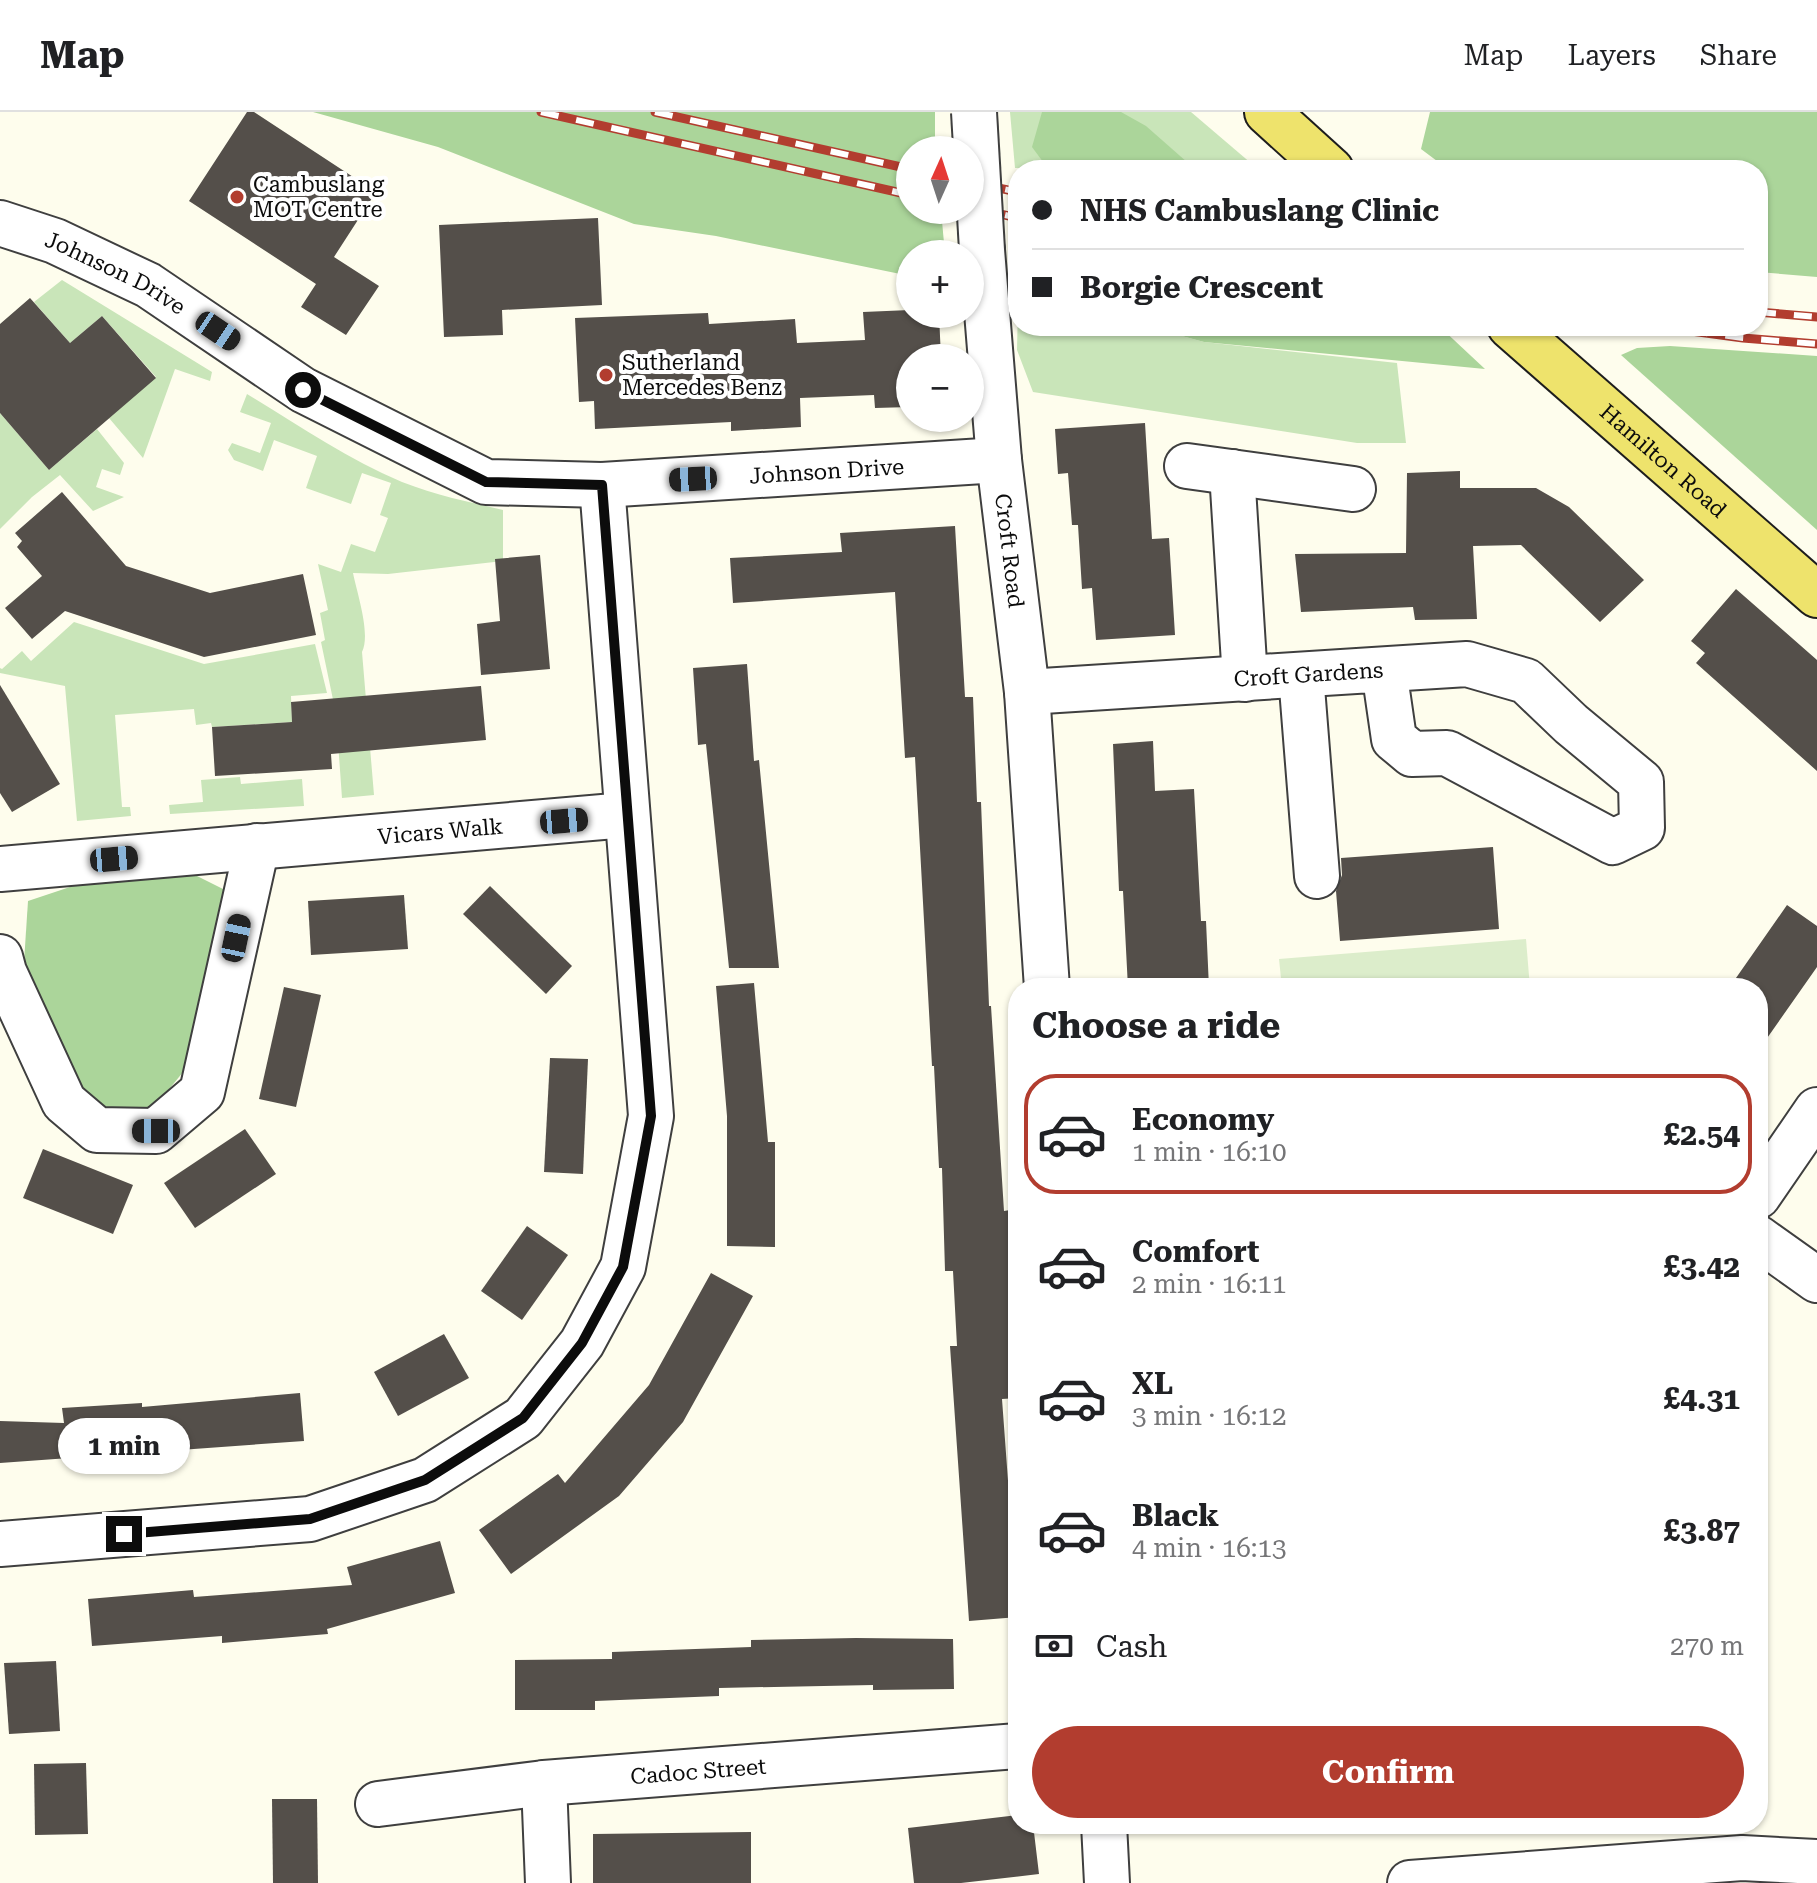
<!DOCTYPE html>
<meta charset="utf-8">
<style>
:root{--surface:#fff;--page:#f2f2f2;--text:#202124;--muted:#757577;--line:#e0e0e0;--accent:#b23d2f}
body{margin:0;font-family:"Roboto Serif",serif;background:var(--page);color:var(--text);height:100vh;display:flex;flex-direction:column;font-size:30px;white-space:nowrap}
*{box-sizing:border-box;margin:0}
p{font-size:26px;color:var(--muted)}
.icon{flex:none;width:44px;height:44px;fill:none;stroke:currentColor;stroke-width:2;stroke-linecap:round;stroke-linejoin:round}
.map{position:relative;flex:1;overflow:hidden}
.sheet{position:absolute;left:1008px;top:866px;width:760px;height:856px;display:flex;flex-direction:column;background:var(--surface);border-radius:32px;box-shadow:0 2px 6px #0004}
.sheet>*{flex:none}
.hud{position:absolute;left:1008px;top:48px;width:760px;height:176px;border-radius:32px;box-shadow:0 2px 6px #0004;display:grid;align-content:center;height:176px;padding:0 24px;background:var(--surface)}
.needle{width:52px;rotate:3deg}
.tools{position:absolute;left:896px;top:24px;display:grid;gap:16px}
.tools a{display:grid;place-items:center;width:88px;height:88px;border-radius:50%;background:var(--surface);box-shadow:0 2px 6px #0004;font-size:40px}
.end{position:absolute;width:36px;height:36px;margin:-18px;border:10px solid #0c0c0c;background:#fff;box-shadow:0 0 0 4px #fff}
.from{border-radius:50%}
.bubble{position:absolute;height:56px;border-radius:28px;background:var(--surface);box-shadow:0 2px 6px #0004;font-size:26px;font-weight:700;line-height:56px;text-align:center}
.car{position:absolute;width:24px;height:48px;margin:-24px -12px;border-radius:10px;box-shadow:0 0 6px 2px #0007;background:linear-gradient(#222 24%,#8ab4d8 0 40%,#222 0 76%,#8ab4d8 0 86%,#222 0)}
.hud b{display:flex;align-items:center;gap:28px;height:76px;font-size:30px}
.hud b+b{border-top:2px solid var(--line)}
.hud i{width:20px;height:20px;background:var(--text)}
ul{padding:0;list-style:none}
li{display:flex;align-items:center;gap:24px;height:120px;margin:0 16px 12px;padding:0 8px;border:4px solid transparent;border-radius:32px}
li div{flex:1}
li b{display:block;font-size:30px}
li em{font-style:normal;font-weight:700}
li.current{border-color:var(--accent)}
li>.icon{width:72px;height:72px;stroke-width:1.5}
h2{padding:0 24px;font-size:36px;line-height:96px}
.pay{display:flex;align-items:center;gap:20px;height:88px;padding:0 24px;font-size:30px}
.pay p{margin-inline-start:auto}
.cta{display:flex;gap:16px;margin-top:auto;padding:16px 24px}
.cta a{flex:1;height:92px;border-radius:48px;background:var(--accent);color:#fff;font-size:32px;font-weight:700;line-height:92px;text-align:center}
header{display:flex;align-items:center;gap:48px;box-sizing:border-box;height:112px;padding:0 40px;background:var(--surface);border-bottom:2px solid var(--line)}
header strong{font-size:38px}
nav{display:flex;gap:44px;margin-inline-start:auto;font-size:28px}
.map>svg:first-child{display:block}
</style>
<header>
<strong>Map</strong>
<nav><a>Map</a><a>Layers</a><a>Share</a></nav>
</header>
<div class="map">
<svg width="1817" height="1771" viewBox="0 0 1817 1771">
<rect width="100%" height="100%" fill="#fefded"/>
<g fill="#c9e5b9">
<path d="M1010 0H1191L1259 58 1015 56Z"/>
<path d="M62 168 212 260 210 269 175 257 143 346 109 306 156 265 102 204 70 231 34 190Z"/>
<path d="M1018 192V214H1145L1204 230 1397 251 1406 331H1357L1033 280 1017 238Z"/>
<path d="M247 282C297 312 347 347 402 370 435 383 469 390 503 398V449L388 462 353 461C357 481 371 522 362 540L374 683 342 686 336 602 321 530 325 528 320 501 328 498 318 452 341 460 351 432 375 440 388 406 380 403 391 371 362 361 351 392 306 376 317 344 274 328 263 359 234 348 228 338 232 331 260 341 271 311 240 300Z"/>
<path d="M0 301 49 358 97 317 124 351 120 363 102 357 96 375 124 385 93 399 60 363 32 385 0 417Z"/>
<path d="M74 510 204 552 315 532 327 581 291 584 292 610 212 615 211 611 196 613 194 597 115 603 122 695H130L131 704 77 709 65 574 0 561V556L2 557 22 539 31 549Z"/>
<path d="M240 665 241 672 302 667 304 694 170 702 169 693 203 690 201 668Z"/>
</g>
<g fill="#abd59a">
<path d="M313 0H935V38H910V98H941L945 142H910V164L716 124 634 112 438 35Z"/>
<path d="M1042 0H1121L1146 14 1196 58H1049L1032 35Z"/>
<path d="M1430 0H1817V165L1758 160V58H1449L1421 37Z"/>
<path d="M1145 214H1439L1485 257 1204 230Z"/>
<path d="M1670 234 1817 244V418L1621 243 1637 236Z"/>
<path d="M195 763 227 779 188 954 152 998 96 1002 55 927 24 850 28 789 76 773Z"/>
</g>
<path fill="#dcedcb" d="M1526 827 1530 876H1282L1279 847Z"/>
<g fill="#544f4a">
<path d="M247 0H254L376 80 334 145 379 174 346 223 301 195 316 172 189 89Z"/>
<path d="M598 106 602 193 502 198 503 223 444 225 439 113Z"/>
<path d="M30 186 70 231 102 204 156 266 49 358 0 301V212Z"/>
<path d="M910 198V202H939L941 246H910V295L875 296 874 283 800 286 801 315 731 319V310L595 317 594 289 579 290 575 206 708 201 709 212 795 207 797 231 865 228 863 200Z"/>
<path d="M1145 311 1152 427 1169 426 1175 523 1096 528 1092 476 1082 477 1078 413H1072L1068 361 1058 362 1055 317Z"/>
<path d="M1460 359V376H1536L1569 395 1644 468 1600 510 1521 433 1473 434 1477 507 1415 508 1413 495 1301 500 1295 442 1406 441 1407 361Z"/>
<path d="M62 380 126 454 210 481 303 462 316 523 204 545 65 499 32 527 5 496 42 464 17 435 22 429 15 421Z"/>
<path d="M955 414 965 585H973L977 690H981L989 894H991L1004 1099 1010 1098 1018 1238V1286L1002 1287 1018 1505 969 1509 950 1234H957L953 1159H945L942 1056H939L934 954H932L915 645 905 646 895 480 733 491 730 446 842 440 840 421Z"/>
<path d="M540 443 550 557 481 563 477 512 500 509 495 447Z"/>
<path d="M1736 477 1817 548V659L1696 551 1705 541 1691 529Z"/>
<path d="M747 552 754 649 759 648 779 856H729L706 632 698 633 693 556Z"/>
<path d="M0 573 60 672 12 700 0 681Z"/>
<path d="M481 574 486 628 331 642 332 657 215 664 212 615 292 610 291 590Z"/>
<path d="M1153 629 1155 679 1194 677 1201 809H1206L1209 876H1128L1123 779H1119L1113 632Z"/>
<path d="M1493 735 1499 817 1340 829 1336 779 1342 763 1341 746Z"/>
<path d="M490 774 572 854 546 882 463 802Z"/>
<path d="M404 783 408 837 311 843 308 789Z"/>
<path d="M1787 793 1817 814V855L1758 939V876H1729Z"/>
<path d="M754 871 768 1030H775V1135L727 1134V1004L716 874Z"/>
<path d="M284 875 321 883 296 995 259 987Z"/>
<path d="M550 946 588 947 583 1062 544 1060Z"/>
<path d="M245 1017 276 1062 195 1116 164 1071Z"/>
<path d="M43 1037 133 1073 113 1122 23 1086Z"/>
<path d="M527 1114 568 1143 522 1208 481 1179Z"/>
<path d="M711 1161 753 1184 683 1310 619 1384 511 1462 479 1418 558 1362 565 1371 649 1273Z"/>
<path d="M444 1222 469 1266 398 1304 374 1260Z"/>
<path d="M300 1281 304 1329 0 1351V1309L64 1311 62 1296 142 1291V1295Z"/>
<path d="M440 1429 455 1481 327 1517 328 1522 222 1531V1524L92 1534 88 1487 193 1478 194 1485 352 1473 347 1455Z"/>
<path d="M856 1526 953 1527 954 1577 873 1578V1573L719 1576V1584L595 1589V1598H515V1548L612 1547V1540L751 1535V1528Z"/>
<path d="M56 1549 60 1619 9 1622 4 1551Z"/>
<path d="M86 1651 88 1722 35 1723 34 1652Z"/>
<path d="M272 1687H317L318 1771H273Z"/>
<path d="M1018 1703V1712H1033L1039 1762 961 1771H914L908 1716Z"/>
<path d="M751 1720V1771H593V1722Z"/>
</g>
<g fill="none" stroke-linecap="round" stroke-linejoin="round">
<defs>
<g id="minor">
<path id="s1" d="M0 111 55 129 148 173 303 278 486 370 602 373 999 348"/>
<path id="s2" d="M982 138 999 348 1027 580 1047 876"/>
<path d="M1187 354 1353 377"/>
<path d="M1232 360 1245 567"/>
<path d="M1301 563 1317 764"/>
<path id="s3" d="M1027 580 1467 552 1526 569 1571 612 1641 670 1642 716 1613 730 1447 641 1412 642 1394 627 1384 558"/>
<path id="s4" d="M0 757 626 703"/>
<path d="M0 845 4 860 64 990 97 1018 156 1019 202 980 257 734"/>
<path d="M1758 1084 1817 998"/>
<path d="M1758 1126 1817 1168"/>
<path d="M0 1432 310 1407 425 1368 523 1306 582 1231 623 1155 651 1004 602 373"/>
<path d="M544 1671 548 1771"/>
<path id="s5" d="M378 1692 544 1671 1018 1634"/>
<path d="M1104 1712 1107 1771"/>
<path d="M1410 1771 1742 1746 1817 1750"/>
</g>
<g id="major">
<path d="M1267 0 1331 58"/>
<path id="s6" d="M1510 214 1817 483"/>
</g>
</defs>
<use href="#minor" stroke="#3f3f3f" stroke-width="48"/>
<use href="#major" stroke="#1d1d1d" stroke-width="48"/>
<use href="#minor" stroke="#fff" stroke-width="44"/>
<use href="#major" stroke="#eee36c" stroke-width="44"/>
<defs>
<g id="rail">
<path d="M541 0 910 83"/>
<path d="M655 0 910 57"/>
<path d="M970 70 1018 80"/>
<path d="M970 95 1018 106"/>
<path d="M1758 200 1817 205"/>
<path d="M1654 214 1743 226 1817 232"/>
</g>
</defs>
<use href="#rail" stroke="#b23d2f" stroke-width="9"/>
<use href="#rail" stroke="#fff" stroke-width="6" stroke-dasharray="18" stroke-linecap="butt"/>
<defs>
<path id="minor-bridge" d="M974 0 982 138"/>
</defs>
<use href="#minor-bridge" stroke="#3f3f3f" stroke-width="48" stroke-linecap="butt"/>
<use href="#minor-bridge" stroke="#fff" stroke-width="44"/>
</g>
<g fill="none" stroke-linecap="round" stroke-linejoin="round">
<path stroke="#0c0c0c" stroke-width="10" d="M124 1422 310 1407 425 1368 523 1306 582 1231 623 1155 651 1004 602 373 486 370 303 278"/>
</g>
<g fill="#b23d2f" stroke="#fff" stroke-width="3">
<circle cx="237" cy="85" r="8"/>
<circle cx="606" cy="263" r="8"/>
</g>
<g text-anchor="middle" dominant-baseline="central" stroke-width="8" stroke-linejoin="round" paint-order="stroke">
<g font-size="22" fill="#0c0c0c" stroke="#fff" text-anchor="start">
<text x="253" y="72">Cambuslang<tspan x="253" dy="25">MOT Centre</tspan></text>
<text x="622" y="250">Sutherland<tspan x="622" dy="25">Mercedes Benz</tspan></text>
</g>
<g font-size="22" fill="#0c0c0c" stroke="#fff">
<text stroke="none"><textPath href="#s1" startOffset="126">Johnson Drive</textPath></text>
<text stroke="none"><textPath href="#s6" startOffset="204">Hamilton Road</textPath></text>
<text stroke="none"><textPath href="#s1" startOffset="894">Johnson Drive</textPath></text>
<text stroke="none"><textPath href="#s2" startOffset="302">Croft Road</textPath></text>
<text stroke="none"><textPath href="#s3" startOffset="282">Croft Gardens</textPath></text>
<text stroke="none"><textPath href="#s4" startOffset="442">Vicars Walk</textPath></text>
<text stroke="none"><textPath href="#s5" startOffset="322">Cadoc Street</textPath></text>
</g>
</g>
</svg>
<div class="tools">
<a><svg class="needle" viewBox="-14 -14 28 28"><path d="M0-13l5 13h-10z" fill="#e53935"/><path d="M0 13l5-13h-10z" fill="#757577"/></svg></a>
<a>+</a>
<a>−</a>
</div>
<i class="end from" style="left:303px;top:278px"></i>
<i class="end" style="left:124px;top:1422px"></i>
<div class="bubble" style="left:58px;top:1306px;width:132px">1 min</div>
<i class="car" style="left:218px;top:219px;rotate:124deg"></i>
<i class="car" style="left:693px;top:367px;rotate:267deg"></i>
<i class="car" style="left:564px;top:709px;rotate:85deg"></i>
<i class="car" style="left:114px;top:747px;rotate:85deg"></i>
<i class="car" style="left:236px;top:826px;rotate:12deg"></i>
<i class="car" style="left:156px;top:1019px;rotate:270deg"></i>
<div class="hud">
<b><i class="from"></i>NHS Cambuslang Clinic</b>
<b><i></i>Borgie Crescent</b>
</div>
<section class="sheet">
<h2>Choose a ride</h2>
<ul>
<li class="current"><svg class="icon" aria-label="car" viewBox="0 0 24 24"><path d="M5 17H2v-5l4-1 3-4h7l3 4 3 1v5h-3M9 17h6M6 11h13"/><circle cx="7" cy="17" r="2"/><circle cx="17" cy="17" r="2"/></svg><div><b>Economy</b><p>1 min · 16:10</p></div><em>£2.54</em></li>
<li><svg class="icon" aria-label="car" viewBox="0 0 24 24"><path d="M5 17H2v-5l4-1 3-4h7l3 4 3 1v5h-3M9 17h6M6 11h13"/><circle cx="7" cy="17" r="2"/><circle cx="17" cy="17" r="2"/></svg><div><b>Comfort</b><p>2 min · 16:11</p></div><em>£3.42</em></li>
<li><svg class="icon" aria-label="car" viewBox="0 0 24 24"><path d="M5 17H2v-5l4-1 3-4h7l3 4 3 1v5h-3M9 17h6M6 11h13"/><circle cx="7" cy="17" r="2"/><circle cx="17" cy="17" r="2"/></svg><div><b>XL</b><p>3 min · 16:12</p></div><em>£4.31</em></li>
<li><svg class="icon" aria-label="car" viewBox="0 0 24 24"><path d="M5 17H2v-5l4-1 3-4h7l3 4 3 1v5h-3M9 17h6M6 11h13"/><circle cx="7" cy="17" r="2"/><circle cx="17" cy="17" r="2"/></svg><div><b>Black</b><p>4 min · 16:13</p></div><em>£3.87</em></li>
</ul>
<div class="pay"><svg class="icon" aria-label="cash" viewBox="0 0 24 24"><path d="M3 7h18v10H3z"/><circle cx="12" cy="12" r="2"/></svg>Cash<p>270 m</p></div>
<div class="cta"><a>Confirm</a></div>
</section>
</div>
